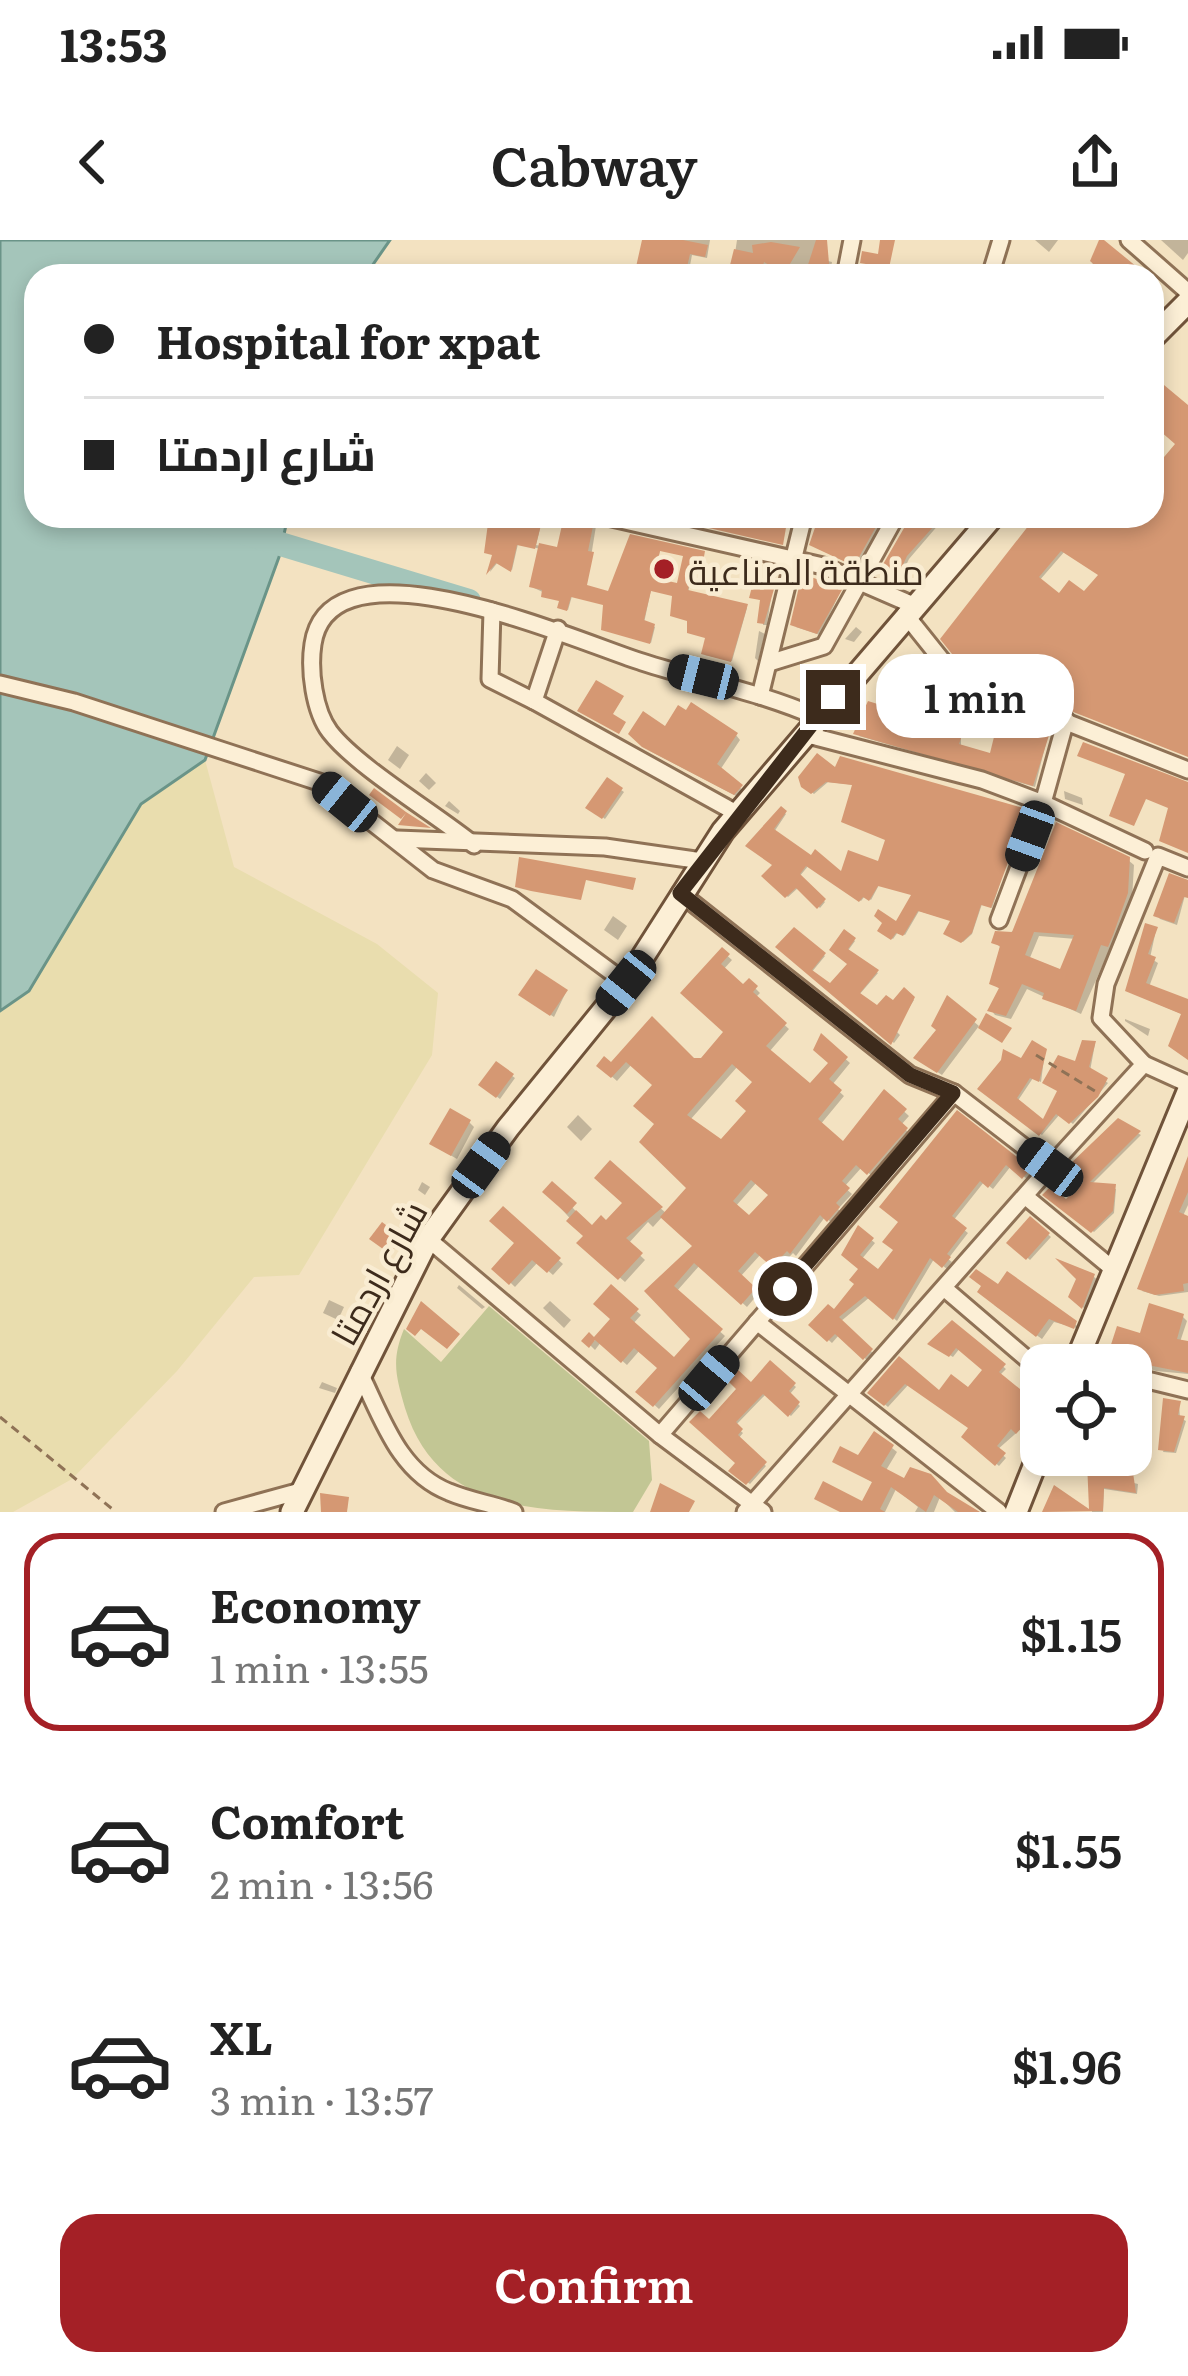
<!DOCTYPE html>
<meta charset="utf-8">
<style>
:root{--surface:#fff;--page:#f6f6f6;--text:#222;--muted:#767676;--line:#e0e0e0;--accent:#a42026}
body{margin:0;font-family:Literata,Cairo,serif;background:var(--page);color:var(--text);height:100vh;display:flex;flex-direction:column;font-size:45px;white-space:nowrap}
*{box-sizing:border-box;margin:0}
p{font-size:39px;color:var(--muted)}
.icon{flex:none;width:66px;height:66px;fill:none;stroke:currentColor;stroke-width:2;stroke-linecap:round;stroke-linejoin:round}
.map{position:relative;height:1272px;overflow:hidden}
.panel{display:flex;flex-direction:column;background:var(--surface);flex:1}
.panel>*{flex:none}
.hud{position:absolute;left:24px;top:24px;width:1140px;height:264px;border-radius:36px;box-shadow:0 6px 18px #0003;display:grid;align-content:center;height:264px;padding:0 60px;background:var(--surface)}
.controls{position:absolute;left:1020px;top:1104px;display:grid;gap:24px}
.controls a{display:grid;place-items:center;width:132px;height:132px;border-radius:24px;background:var(--surface);box-shadow:0 6px 18px #0003;font-size:60px}
.end{position:absolute;width:54px;height:54px;margin:-27px;border:15px solid #3d2b1c;background:#fff;box-shadow:0 0 0 6px #fff}
.from{border-radius:50%}
.bubble{position:absolute;height:84px;border-radius:36px;background:var(--surface);box-shadow:0 6px 18px #0003;font-size:39px;font-weight:600;line-height:84px;text-align:center}
.car{position:absolute;width:36px;height:72px;margin:-36px -18px;border-radius:15px;box-shadow:0 0 9px 3px #0007;background:linear-gradient(#222 24%,#8ab4d8 0 40%,#222 0 76%,#8ab4d8 0 86%,#222 0)}
.hud b{display:flex;align-items:center;gap:42px;height:114px;font-size:45px}
.hud b+b{border-top:3px solid var(--line)}
.hud i{width:30px;height:30px;background:var(--text)}
ul{padding:21px 0 0;list-style:none}
li{display:flex;align-items:center;gap:36px;height:198px;margin:0 24px 18px;padding:0 36px;border:6px solid transparent;border-radius:36px}
li div{flex:1}
li b{display:block;font-size:45px}
li em{font-style:normal;font-weight:600}
li.current{border-color:var(--accent)}
li>.icon{width:108px;height:108px;stroke-width:1.5}
.button{display:flex;gap:24px;margin-top:auto;padding:24px 60px}
.button a{flex:1;height:138px;border-radius:36px;background:var(--accent);color:#fff;font-size:48px;font-weight:600;line-height:138px;text-align:center}
.status{display:flex;justify-content:space-between;align-items:center;height:84px;padding:0 60px;background:var(--surface);direction:ltr}
.status svg{height:33px;fill:currentColor}
header{display:flex;justify-content:space-between;align-items:center;height:156px;padding:0 60px;background:var(--surface);font-size:54px;font-weight:600}
.map>svg:first-child{display:block}
</style>
<div class="status"><b>13:53</b><svg viewBox="0 0 49 12"><path d="M0 12V9h3v3zM5 12V6h3v6zM10 12V3h3v9zM15 12V0h3v12zM26 1h20v11H26zM47 4h2v5h-2z"/></svg></div>
<header><svg class="icon" aria-label="back" viewBox="0 0 24 24"><path d="M15 5l-7 7 7 7"/></svg>Cabway<svg class="icon" aria-label="share" viewBox="0 0 24 24"><path d="M12 15V3M7 8l5-5 5 5M5 13v7h14v-7"/></svg></header>
<div class="map">
<svg width="1188" height="1272" viewBox="0 0 1188 1272">
<rect width="100%" height="100%" fill="#f3e2c1"/>
<path fill="#e9ddae" d="M205 520 234 627 377 704 438 753 432 815 299 1035 254 1037 177 1131 72 1239 13 1272H0V771L29 751 141 564Z"/>
<path fill="#c2c694" d="M489 1066 649 1201 652 1240 633 1272C536 1272 437 1272 405 1168 396 1136 391 1121 404 1089L441 1122Z"/>
<path fill="#a4c5ba" stroke="#6a9488" stroke-width="3" d="M0 0H390L365 36H36V276H288L279 317 205 520 141 564 29 751 0 771Z"/>
<g fill="#0003" fill-rule="evenodd">
<path d="M683 0H710L707 18 692 15 688 36H676Z"/>
<path d="M737 0H827L824 20 832 22 830 34 809 36 734 20Z"/>
<path d="M1035 0H1058L1049 12Z"/>
<path d="M1161 0H1188V13L1183 20Z"/>
<path d="M1102 2 1143 36 1089 32Z"/>
<path d="M1152 147 1188 166V516L970 431 1041 276H1152V221L1160 227 1179 204 1152 181ZM1065 311 1102 336 1084 355 1060 357 1039 341Z"/>
<path d="M503 276H592L596 286 586 348 610 355 632 298 704 314 702 327 694 325 688 353 747 368 732 421 705 415 708 397 675 356 651 350 644 383 655 387 651 403 606 390V365L572 356 568 370 562 369V361L534 348 541 309 518 304 512 330 498 322 490 332ZM542 280 565 285 560 310 536 305ZM660 310 686 316 680 346 653 341Z"/>
<path d="M823 276H885L857 327 815 307Z"/>
<path d="M918 276H946L909 319 897 344 882 332Z"/>
<path d="M841 350 820 395 796 387Z"/>
<path d="M772 351 767 385H763V361L752 357Z"/>
<path d="M856 387 862 392 854 402 845 399Z"/>
<path d="M759 391 765 394 758 421 755 418Z"/>
<path d="M886 453 951 458 944 492 961 497V507L992 517 1049 491 1035 547 859 496 887 470Z"/>
<path d="M665 490 736 495 740 500 720 530 745 552 740 558 650 511Z"/>
<path d="M397 506 409 515 400 529 388 520Z"/>
<path d="M837 532 1023 572 992 668 982 664 972 694 963 702 947 693 953 681 919 671 905 695 898 692 893 699 880 691 897 685 914 655 879 645 871 660 865 656 861 661 809 625 799 637 825 662 820 668 799 647 788 657 765 636 776 625 749 606 781 570 786 574 774 592 842 636 880 625 888 600 855 545 828 542 814 554 804 545Z"/>
<path d="M426 533 436 543 429 550 419 541Z"/>
<path d="M608 541 624 552 605 579 589 567Z"/>
<path d="M1064 551 1082 558 1083 565 1065 559Z"/>
<path d="M449 561 460 571 458 574 445 566Z"/>
<path d="M1128 620 1134 625 1132 659 1081 774 1027 749 1011 779 995 775 991 770 1001 750 992 743 1000 707 995 702ZM1039 696 1076 699 1062 733 1029 720Z"/>
<path d="M1188 644 1177 685 1160 679 1157 675Z"/>
<path d="M613 676 627 686 618 700 604 690Z"/>
<path d="M1156 690 1150 718 1158 723 1149 747 1188 762V818L1184 775 1132 753Z"/>
<path d="M794 691 825 716 811 733 830 747 851 724 833 709 845 693 855 701 847 712 878 733 859 755 877 770 886 759 893 764 904 751 914 760 895 790 900 795 894 803 780 707Z"/>
<path d="M722 711 732 720 723 730 744 748 749 742 760 753 755 758 789 789 769 812 810 847 832 823 822 798 850 823 832 845 844 856 820 885 844 906 884 853 909 876 901 885 910 894 873 937 862 927 844 947 852 954 838 969 842 973 833 984 825 977 796 1016 793 1013 778 1029 761 1014 740 1037 758 1054 747 1067 700 1025 676 1052 725 1096 659 1169 639 1151 661 1128 640 1110 627 1125 601 1102 595 1110 585 1100 589 1096 594 1101 614 1079 611 1048 641 1075 632 1085 674 1122 695 1099 649 1051 696 1006 663 976 653 987 648 982 628 1004 645 1020 625 1042 580 1003 586 996 546 952 552 945 592 989 606 985 626 963 611 924 667 974 690 947 658 884 656 845 632 824 617 841 600 826H611L652 781 692 821H702L727 792 684 753ZM738 826 756 843 750 871 721 903 690 880ZM757 942 772 955 749 980 735 967Z"/>
<path d="M566 752 554 777 524 757Z"/>
<path d="M948 760 979 786 942 835 921 821 939 790Z"/>
<path d="M1125 779 1150 789 1148 796 1125 781Z"/>
<path d="M1095 804 1090 831 1108 843 1073 884 1060 874 1042 895 981 849 1045 811 1041 842 1033 838 1017 862 1044 884 1076 824Z"/>
<path d="M497 825 515 838 500 859 482 845Z"/>
<path d="M957 874 1032 933 1027 939 1011 926 993 949 984 942 953 981 968 993 948 1019 952 1022 947 1029 934 1019 897 1081 870 1057 840 1082 874 1114 868 1121 839 1095 832 1103 812 1085 834 1073 857 1044 862 1029 844 1015 859 990 875 1003 861 1020 878 1033 896 1011 901 982Z"/>
<path d="M578 875 592 889 581 901 567 887Z"/>
<path d="M469 882 474 887 457 919 438 908Z"/>
<path d="M1118 882 1141 895 1091 945 1116 949 1114 973 1094 992 1047 955 1067 964 1087 942Z"/>
<path d="M1188 939V965L1172 1000 1165 997Z"/>
<path d="M422 942 430 947 425 955 418 950Z"/>
<path d="M503 970 563 1024 553 1035 538 1022 515 1047 495 1028 517 1003Z"/>
<path d="M1031 980 1051 997 1030 1020 1010 1002Z"/>
<path d="M1188 987V1052L1159 1056 1142 1051Z"/>
<path d="M1094 1037 1099 1041 1087 1071 1072 1057 1079 1038Z"/>
<path d="M459 1045 485 1067 482 1069 457 1048Z"/>
<path d="M329 1060 344 1067 338 1080 323 1073Z"/>
<path d="M550 1061 571 1080 564 1088 543 1068Z"/>
<path d="M994 1065 1075 1084 1080 1089 1054 1082 1042 1099Z"/>
<path d="M1183 1077 1187 1081 1180 1102 1188 1104V1134L1156 1131 1110 1116Z"/>
<path d="M952 1084 1006 1129 999 1136 1041 1171 997 1210 1006 1218 999 1226 965 1197 971 1188 909 1144 888 1167 871 1153 899 1120 939 1154 968 1152 986 1130 960 1108 953 1117 931 1104Z"/>
<path d="M770 1124 796 1147 789 1155 800 1166 791 1176 766 1154 735 1186 743 1193 738 1199 766 1226 750 1244 732 1231 739 1223 709 1183Z"/>
<path d="M322 1142 337 1148 335 1153 319 1148Z"/>
<path d="M1179 1163 1180 1178 1186 1181 1176 1213 1163 1212Z"/>
<path d="M892 1208 897 1212 885 1232 947 1256 973 1272H955L940 1257 934 1272H915L918 1267 896 1249 885 1272H840L864 1265 874 1243 836 1221Z"/>
<path d="M1131 1213 1130 1242 1138 1244 1137 1254 1104 1249 1103 1272H1092L1094 1215Z"/>
</g>
<g fill="none" stroke-linecap="round" stroke-linejoin="round">
<path stroke="#a4c5ba" stroke-width="24" d="M188 276 469 361"/>
</g>
<g fill="#d59873" fill-rule="evenodd">
<path d="M642 0H683L708 5 705 17 690 14 685 36H634Z"/>
<path d="M816 0H827L830 35 806 31Z"/>
<path d="M880 0H895L889 28 860 23 862 11 878 14Z"/>
<path d="M1099 0H1104L1148 36H1107L1090 21Z"/>
<path d="M771 2 800 7 784 34 764 22 761 32 730 25 734 9 753 13 752 5Z"/>
<path d="M1152 135 1188 165V517L964 429 940 399 1036 276H1152V217L1159 223 1175 204 1152 184ZM1061 311 1098 335 1084 351 1069 340 1059 353 1039 337Z"/>
<path d="M489 276H591L598 287 593 286 588 311 594 312 587 345 608 351 630 294 705 311 702 328 693 326 688 350 748 364 731 422 701 414 705 398 687 393V381L670 376 672 356 651 351 644 380 655 384 650 404 601 390 603 365 571 357 567 371 557 368 559 361 541 357 542 350 529 347 539 303 557 307 562 285 542 281 535 309 517 305 511 332 496 323 486 335 492 315 484 313ZM660 311 683 316 677 343 654 338Z"/>
<path d="M657 276H788L783 305Z"/>
<path d="M819 276H882L854 326 809 305Z"/>
<path d="M911 276H943L907 316 894 344 878 333Z"/>
<path d="M802 334 843 348 817 394 790 385Z"/>
<path d="M753 343 774 349 764 384 757 383 760 360 749 358Z"/>
<path d="M596 440 624 456 613 474 626 482 619 494 577 471Z"/>
<path d="M903 448 902 455 926 449 953 455 943 489 962 495 959 504 990 513 1001 469 1051 489 1033 546 853 494 868 461 884 466 883 450Z"/>
<path d="M691 462 738 493 717 524 743 545 734 555 642 507 628 494 643 471 665 486 678 465 686 470Z"/>
<path d="M1083 502 1188 542V613L1159 601 1168 568 1146 559 1134 586 1109 576 1125 534 1077 516Z"/>
<path d="M817 513 835 527 840 516 1023 568 1022 585 991 668 981 665 972 693 961 703 943 694 950 681 918 671 903 696 896 693 891 700 877 691 882 683 874 676 878 669 896 681 911 655 878 646 869 661 863 657 859 662 806 626 800 634 826 659 817 669 796 648 785 658 761 636 772 625 745 606 781 566 787 571 774 589 811 615 815 609 841 631 848 610 878 621 885 600 841 582 852 545 826 542 811 554 801 547 798 537Z"/>
<path d="M607 537 623 548 602 579 585 568Z"/>
<path d="M374 548 406 572 431 588 398 585 406 573 401 579 369 555Z"/>
<path d="M1056 582 1130 617 1128 653 1113 695 1108 707 1101 705 1076 771 1042 759 1044 753 1022 744 1006 776 987 771 999 748 989 744 1000 706 991 703 995 691 1012 692ZM1034 692 1074 695 1060 729 1025 715Z"/>
<path d="M519 617 636 638 633 650 586 640 581 660 531 651 515 647Z"/>
<path d="M1169 633 1188 640V658L1184 657 1174 683 1153 676Z"/>
<path d="M1145 683 1158 687 1148 714 1156 717 1146 743 1188 759V820L1168 806 1181 774 1125 751Z"/>
<path d="M794 687 826 713 812 730 830 743 847 724 829 710 844 689 856 698 848 709 879 730 860 753 877 765 886 755 893 760 904 747 915 757 891 805 775 707Z"/>
<path d="M722 707 730 714 721 724 743 744 749 738 758 746 753 752 787 783 766 806 810 843 828 823 813 810 821 793 848 817 829 839 842 850 818 879 843 901 884 849 907 869 898 879 908 888 867 935 856 925 842 941 850 948 836 963 840 967 827 982 820 975 790 1014 787 1011 772 1027 755 1012 738 1031 756 1048 741 1065 694 1023 674 1046 723 1089 653 1167 635 1152 657 1128 634 1108 621 1123 595 1100 589 1108 581 1101 589 1092 594 1097 610 1079 593 1064 611 1044 639 1069 630 1078 674 1117 690 1099 644 1051 692 1006 660 977 686 948 639 902 654 884 633 866 652 845 626 822 611 838 596 826 604 816 611 822 652 776 694 818H701L723 792 680 753ZM732 824 752 842 735 861 746 871 721 899 687 875ZM751 940 768 955 749 975 733 961Z"/>
<path d="M536 729 568 750 550 776 518 755Z"/>
<path d="M947 755 977 779 937 833 913 818 936 790 931 786Z"/>
<path d="M986 773 1012 788 1002 803 978 788Z"/>
<path d="M1032 800 1047 809 1039 842 1030 838 1017 858 1043 879 1057 851 1042 843 1058 815 1075 821 1082 800 1096 801 1089 827 1108 838 1098 857 1069 884 1056 874 1039 896 977 849 1001 820 1003 809 1021 818Z"/>
<path d="M496 821 514 834 496 858 478 845Z"/>
<path d="M450 868 471 880 451 916 429 904Z"/>
<path d="M957 870 1031 928 1022 939 1006 925 988 948 980 941 952 976 967 988 947 1014 951 1017 942 1028 930 1018 893 1080 865 1056 839 1077 873 1109 863 1120 835 1094 827 1102 808 1085 828 1064 834 1069 854 1044 849 1040 858 1029 841 1015 858 985 874 998 860 1015 878 1029 893 1010 882 1002 898 982 879 967Z"/>
<path d="M1118 878 1141 891 1090 942 1116 944 1113 971 1091 993 1042 955 1051 946 1066 959 1083 942 1068 926Z"/>
<path d="M1188 916V952L1179 972 1188 976V1043L1183 1044 1184 1051 1155 1055 1137 1049Z"/>
<path d="M610 920 663 967 626 998 643 1013 618 1040 576 1003 583 996 566 981 576 970 592 985 601 975 606 980 622 963 594 938Z"/>
<path d="M552 941 577 963 567 974 542 952Z"/>
<path d="M503 966 561 1018 547 1033 532 1020 509 1045 491 1029 514 1003 489 981Z"/>
<path d="M1030 976 1050 993 1026 1020 1006 1003Z"/>
<path d="M382 982 403 998 390 1014 369 999Z"/>
<path d="M1055 1018 1095 1034 1082 1069 1068 1057 1076 1039Z"/>
<path d="M976 1029 998 1044 1007 1031 1077 1081 1074 1089 1049 1079 1036 1097 977 1052 981 1046 969 1037Z"/>
<path d="M421 1061 460 1094 447 1109 421 1089 415 1096 406 1089Z"/>
<path d="M1149 1063 1184 1074 1177 1099 1188 1101V1133L1107 1117 1117 1086 1140 1093Z"/>
<path d="M952 1080 1006 1124 999 1132 1041 1166 1016 1194 1011 1189 997 1206 1006 1213 995 1226 961 1197 968 1188 905 1144 884 1166 867 1153 899 1116 939 1150 951 1134 968 1147 982 1130 956 1108 949 1117 927 1104Z"/>
<path d="M770 1120 796 1143 789 1151 800 1162 788 1177 763 1154 736 1182 743 1189 738 1195 767 1222 746 1245 728 1231 735 1223 689 1182 700 1171 709 1179 736 1149 726 1139 736 1128 751 1142Z"/>
<path d="M1163 1158 1181 1161 1178 1175 1185 1176 1174 1212 1158 1210Z"/>
<path d="M874 1191 894 1205 881 1226 904 1238 910 1227 931 1234 947 1252 980 1272H958L934 1255 926 1272 891 1247 880 1269 885 1272H840L814 1259 823 1241 862 1261 872 1242 832 1222 840 1206 858 1215Z"/>
<path d="M1115 1216 1131 1219 1136 1253 1104 1248 1103 1271 1042 1272 1054 1245 1089 1269 1087 1222 1112 1232Z"/>
<path d="M660 1243 695 1261 689 1272H650Z"/>
<path d="M320 1253 349 1257 347 1272H321Z"/>
</g>
<g fill="none" stroke-linecap="round" stroke-linejoin="round">
<defs>
<g id="street">
<path d="M1129 0 1188 52"/>
<path d="M845 36 852 0"/>
<path d="M990 36 1001 0"/>
<path d="M603 276 823 326 913 365"/>
<path d="M492 371 490 439 534 461 558 389"/>
<path d="M905 374 957 439 1188 530"/>
<path d="M769 423 824 406 896 276"/>
<path d="M0 444 74 462 322 543 433 630 512 659 626 743"/>
<path d="M760 456 804 276"/>
<path d="M534 461 738 574"/>
<path d="M804 494 982 540 1043 563 1066 480"/>
<path d="M397 599 605 607 702 621"/>
<path d="M474 605C436 574 357 527 330 492 314 471 309 430 313 404 330 290 581 403 642 422 701 441 760 452 817 477"/>
<path d="M999 680 1043 563 1145 611"/>
<path d="M1144 824 1188 844"/>
<path d="M954 853 1050 927 1144 824 1101 778 1106 744 1158 616 1188 628"/>
<path d="M1026 957 1113 1029"/>
<path d="M428 999 660 1195 763 1272"/>
<path d="M944 1048 1041 1131"/>
<path d="M757 1082 999 1272"/>
<path d="M359 1131C382 1177 398 1232 449 1252 470 1261 493 1264 514 1272"/>
<path d="M1131 1136 1188 1150"/>
<path d="M660 1195 954 853 910 835 680 653"/>
<path d="M224 1272 304 1250"/>
<path d="M745 1272 1050 927"/>
</g>
<g id="secondary">
<path d="M1152 98 1188 62"/>
<path d="M1075 1125 1188 852"/>
<path d="M292 1272 428 999 508 888 626 743 723 591 993 276"/>
<path d="M1016 1272 1041 1209"/>
</g>
</defs>
<use href="#street" stroke="#8f7256" stroke-width="21"/>
<use href="#secondary" stroke="#70533a" stroke-width="27"/>
<g stroke="#8f7256" stroke-width="3" stroke-dasharray="9 6" stroke-linecap="butt">
<path d="M1036 815 1098 853"/>
<path d="M0 1177 116 1272"/>
</g>
<use href="#street" stroke="#fcefd6" stroke-width="15"/>
<use href="#secondary" stroke="#fcefd6" stroke-width="21"/>
</g>
<g fill="none" stroke-linecap="round" stroke-linejoin="round">
<path stroke="#3d2b1c" stroke-width="15" d="M785 1049 953 853 910 835 680 653 833 457"/>
</g>
<circle fill="#a42026" stroke="#f9ecd2" stroke-width="4.5" cx="664" cy="329" r="12"/>
<g text-anchor="middle" dominant-baseline="central" stroke-width="9" stroke-linejoin="round" paint-order="stroke">
<g font-size="36" fill="#3d2b1c" stroke="#f9ecd2" text-anchor="start">
<text x="688" y="329">منطقة الصناعية</text>
</g>
<g font-size="36" fill="#3d2b1c" stroke="#f9ecd2">
<text transform="translate(377 1032) rotate(-61)">شارع اردمتا</text>
</g>
</g>
</svg>
<div class="controls">
<a><svg class="icon" aria-label="locate" viewBox="0 0 24 24"><circle cx="12" cy="12" r="6"/><path d="M12 2v4M12 18v4M2 12h4M18 12h4"/></svg></a>
</div>
<i class="end from" style="left:785px;top:1049px"></i>
<i class="end" style="left:833px;top:457px"></i>
<div class="bubble" style="left:876px;top:414px;width:198px">1 min</div>
<i class="car" style="left:703px;top:437px;rotate:284deg"></i>
<i class="car" style="left:345px;top:562px;rotate:309deg"></i>
<i class="car" style="left:1030px;top:596px;rotate:200deg"></i>
<i class="car" style="left:626px;top:743px;rotate:219deg"></i>
<i class="car" style="left:481px;top:925px;rotate:36deg"></i>
<i class="car" style="left:1050px;top:927px;rotate:307deg"></i>
<i class="car" style="left:709px;top:1138px;rotate:40deg"></i>
<div class="hud">
<b><i class="from"></i>Hospital for xpat</b>
<b><i></i>شارع اردمتا</b>
</div>
</div>
<section class="panel">
<ul>
<li class="current"><svg class="icon" aria-label="car" viewBox="0 0 24 24"><path d="M5 17H2v-5l4-1 3-4h7l3 4 3 1v5h-3M9 17h6M6 11h13"/><circle cx="7" cy="17" r="2"/><circle cx="17" cy="17" r="2"/></svg><div><b>Economy</b><p>1 min · 13:55</p></div><em>$1.15</em></li>
<li><svg class="icon" aria-label="car" viewBox="0 0 24 24"><path d="M5 17H2v-5l4-1 3-4h7l3 4 3 1v5h-3M9 17h6M6 11h13"/><circle cx="7" cy="17" r="2"/><circle cx="17" cy="17" r="2"/></svg><div><b>Comfort</b><p>2 min · 13:56</p></div><em>$1.55</em></li>
<li><svg class="icon" aria-label="car" viewBox="0 0 24 24"><path d="M5 17H2v-5l4-1 3-4h7l3 4 3 1v5h-3M9 17h6M6 11h13"/><circle cx="7" cy="17" r="2"/><circle cx="17" cy="17" r="2"/></svg><div><b>XL</b><p>3 min · 13:57</p></div><em>$1.96</em></li>
</ul>
<div class="button"><a>Confirm</a></div>
</section>
